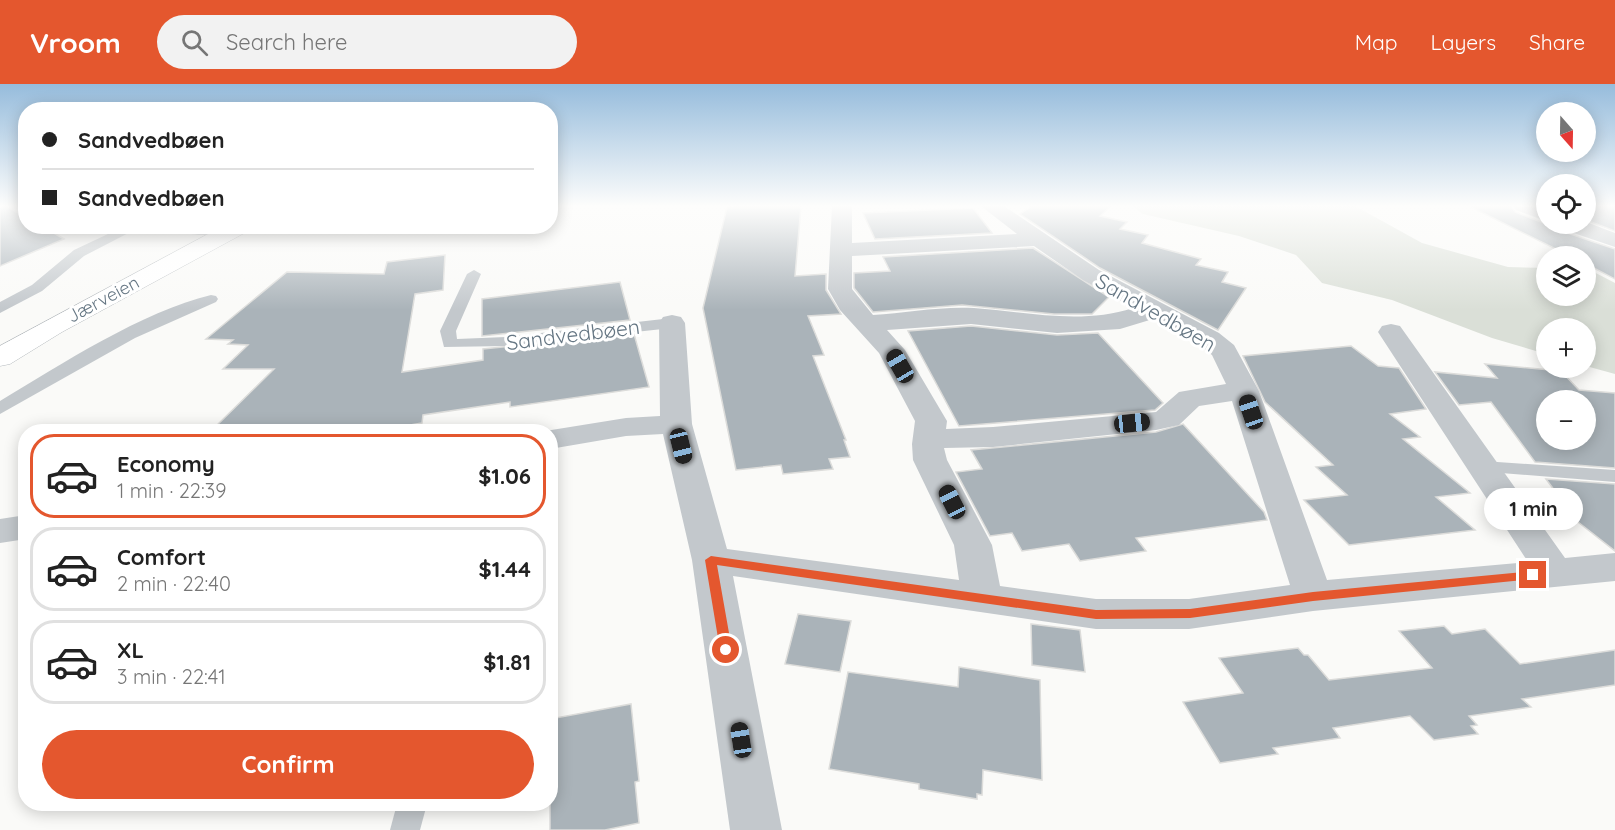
<!DOCTYPE html>
<meta charset="utf-8">
<style>
:root{--surface:#fff;--page:#f2f2f2;--text:#222;--muted:#767676;--line:#e0e0e0;--accent:#e4572e}
body{margin:0;font-family:Quicksand,sans-serif;background:var(--page);color:var(--text);height:100vh;display:flex;flex-direction:column;font-size:22px;white-space:nowrap}
*{box-sizing:border-box;margin:0}
p{font-size:20px;color:var(--muted)}
.icon{flex:none;width:33px;height:33px;fill:none;stroke:currentColor;stroke-width:2;stroke-linecap:round;stroke-linejoin:round}
.map{position:relative;flex:1;overflow:hidden}
.drawer{position:absolute;left:18px;top:340px;width:540px;height:387px;display:flex;flex-direction:column;background:var(--surface);border-radius:24px;box-shadow:0 3px 15px #0003}
.drawer>*{flex:none}
.hud{position:absolute;left:18px;top:18px;width:540px;height:132px;border-radius:24px;box-shadow:0 3px 15px #0003;display:grid;align-content:center;height:132px;padding:0 24px;background:var(--surface)}
.needle{width:39px;rotate:160deg}
.tools{position:absolute;left:1536px;top:18px;display:grid;gap:12px}
.tools a{display:grid;place-items:center;width:60px;height:60px;border-radius:50%;background:var(--surface);box-shadow:0 3px 15px #0003;font-size:30px}
.end{position:absolute;width:27px;height:27px;margin:-14px;border:8px solid #e4572e;background:#fff;box-shadow:0 0 0 3px #fff}
.from{border-radius:50%}
.bubble{position:absolute;height:42px;border-radius:21px;background:var(--surface);box-shadow:0 3px 15px #0003;font-size:20px;font-weight:700;line-height:42px;text-align:center}
.car{position:absolute;width:18px;height:36px;margin:-18px -9px;border-radius:8px;box-shadow:0 0 4px 2px #0007;background:linear-gradient(#222 24%,#8ab4d8 0 40%,#222 0 76%,#8ab4d8 0 86%,#222 0)}
.hud b{display:flex;align-items:center;gap:21px;height:57px;font-size:22px}
.hud b+b{border-top:2px solid var(--line)}
.hud i{width:15px;height:15px;background:var(--text)}
ul{padding:10px 0 0;list-style:none}
li{display:flex;align-items:center;gap:18px;height:84px;margin:0 12px 9px;padding:0 12px;border:3px solid var(--line);border-radius:24px}
li div{flex:1}
li b{display:block;font-size:22px}
li em{font-style:normal;font-weight:700}
li.active{border-color:var(--accent)}
li>.icon{width:54px;height:54px;stroke-width:1.5}
.cta{display:flex;gap:12px;margin-top:auto;padding:12px 24px}
.cta a{flex:1;height:69px;border-radius:36px;background:var(--accent);color:#fff;font-size:24px;font-weight:700;line-height:69px;text-align:center}
header{display:flex;align-items:center;gap:36px;box-sizing:border-box;height:84px;padding:0 30px;background:var(--accent);color:#fff}
header strong{font-size:28px}
nav{display:flex;gap:33px;margin-inline-start:auto;font-size:21px}
.search{width:420px;height:54px;background:var(--page);display:flex;align-items:center;gap:15px;box-sizing:border-box;padding:0 21px;border-radius:33px;color:var(--muted);font-size:22px}
.map>svg:first-child{display:block}
</style>
<header>
<strong>Vroom</strong>
<div class="search"><svg class="icon" aria-label="search" viewBox="0 0 24 24"><circle cx="10" cy="10" r="6"/><path d="M15 15l6 6"/></svg>Search here</div>
<nav><a>Map</a><a>Layers</a><a>Share</a></nav>
</header>
<div class="map">
<svg width="1615" height="746" viewBox="0 0 1615 746">
<rect width="100%" height="100%" fill="#fafaf8"/>
<path fill="#dadfd7" d="M1132 122H1355L1422 159 1508 183 1546 184V212H1586V185H1588L1615 199V290L1586 282V244H1546V270L1492 254 1392 216 1322 199 1296 171 1239 152 1143 130Z"/>
<g fill="#aab3b9" stroke="#dcdcda" stroke-width="1.5" fill-rule="evenodd">
<path d="M0 122H6L26 133V142H42L64 155 0 182Z"/>
<path d="M736 122H801L795 192 826 190V206L841 230 808 232 824 271 813 272 846 356H844L850 373 829 375 833 385 783 390 781 381 736 386 703 224 727 123Z"/>
<path d="M1032 122H1111L1100 132 1127 138 1120 145 1148 151 1142 159 1201 175 1196 181 1228 188 1222 198 1246 204 1218 246 1100 184 1020 130Z"/>
<path d="M1469 122H1511L1515 128 1546 140H1557L1561 147 1615 165V195L1586 180V172H1570Z"/>
<path d="M1586 122H1615V147L1586 136Z"/>
<path d="M973 124 992 149 875 155 863 129Z"/>
<path d="M1033 164 1109 213 1092 230H1054L962 221 873 228 854 204V189L890 187 883 173Z"/>
<path d="M445 171 443 206 415 210 402 288 483 276V265L634 250 649 303 510 323V318L423 331 422 339 368 348H210L274 285H223L248 261 228 260 233 256 206 255 287 188 384 190 387 178Z"/>
<path d="M620 198 630 236 482 252V215Z"/>
<path d="M971 242 1057 251 1098 249 1163 319 1155 326 959 342 908 247Z"/>
<path d="M1351 262 1378 282 1399 284 1426 325 1390 330 1420 353 1403 355 1470 409 1436 413 1475 446 1349 461 1304 416 1347 411 1316 383 1333 381 1265 318 1243 272Z"/>
<path d="M1485 280 1561 287 1579 306 1615 309V384L1535 378 1491 318 1459 321 1435 288 1497 294ZM1546 316H1586V356H1546Z"/>
<path d="M1183 340 1264 428 1267 436 1136 454 1146 467 1080 477 1069 460 1022 467 1012 449 990 452 956 388 982 385 971 366 1156 348Z"/>
<path d="M1546 395 1615 400V467L1578 438Z"/>
<path d="M798 530 851 537 840 588 785 580Z"/>
<path d="M1031 540 1080 546 1085 588 1032 581Z"/>
<path d="M1444 542 1452 550 1485 545 1520 580 1615 566V601L1522 615 1531 623 1469 632 1477 641 1471 642 1478 650 1434 656 1410 632 1333 644 1340 654 1273 664 1278 670 1220 679 1183 618 1243 609 1219 574 1298 564 1304 571H1308L1329 596 1432 584 1399 547Z"/>
<path d="M959 583 1040 596 1042 696 983 686 982 711 977 710V715L919 705V700L829 685 848 588 958 603Z"/>
<path d="M631 620 639 697 635 698 639 739 605 746H550V635Z"/>
</g>
<g fill="none" stroke-linecap="round" stroke-linejoin="round">
<defs>
<path id="primary" d="M223 142H250L248 147 62 248 10 280 0 282V262Z"/>
</defs>
<use href="#primary" stroke="#b5babe" stroke-width="1"/>
<g fill="#c3c8cc" fill-rule="evenodd">
<path d="M125 142H142L84 172 42 207 0 229V218L32 201 74 166Z"/>
<path d="M160 142H244L245 144C233 155 174 152 160 142Z"/>
<path d="M474 186 481 190 456 247 457 255 506 253 672 234 680 239 672 244 506 262 444 263 440 247 467 190Z"/>
<path d="M211 211 216 212 218 215 216 218 135 254 0 330V317C60 281 143 227 211 211Z"/>
<path d="M1483 377 1615 386V398L1476 387 1473 383 1476 379Z"/>
<path d="M397 720H427L420 746H390Z"/>
</g>
<g fill="#c3c8cc" fill-rule="evenodd">
<path d="M832 122H852V159L1017 150 981 122H1004L1099 186 1219 249 1234 261 1259 307 1327 496 1528 478 1378 248 1382 242 1391 240 1400 242 1565 474 1615 469V497L1313 527 1189 545H1096L733 492 782 746H730L692 476 663 350 626 352 550 365V348H539L626 334 660 332 659 239 663 233 672 231 681 233 685 239 692 340 727 465 959 496 954 461 913 376 912 360 915 337 879 269 840 226 828 205ZM1034 162 1083 196 1133 224C1081 241 1027 228 974 224 941 222 905 229 873 231L852 205V172ZM1153 235 1199 261 1212 271 1226 300 1179 308 1156 328 993 343 946 345 947 337 905 266 887 246 971 240 1057 249 1120 245ZM1232 317 1290 501 1189 515H1096L1000 502 992 461 947 376 944 364 993 363 1156 346 1179 341 1199 322Z"/>
<path d="M1513 122 1546 124V137L1516 126Z"/>
<path d="M1586 138 1615 149V163L1562 145 1559 140Z"/>
<path d="M26 431V455L0 459V435Z"/>
</g>
<use href="#primary" fill="#fff" fill-rule="evenodd"/>
</g>
<linearGradient id="sky" x2="0" y2="1"><stop stop-color="#96bcdc"/><stop offset="0.54" stop-color="#fdfdfc"/><stop offset="1" stop-color="#fdfdfc" stop-opacity="0"/></linearGradient>
<rect width="1615" height="226" fill="url(#sky)"/>
<path fill="#e4572e" d="M711 472 1096 526 1190 525 1313 508 1533 487 1539 491 1533 495 1313 517 1190 534 1096 535 717 481 732 566 726 571 720 566 705 476Z"/>
<g text-anchor="middle" dominant-baseline="central" stroke-width="6" stroke-linejoin="round" paint-order="stroke">
<g font-size="18" fill="#657683" stroke="#fff">
<text transform="translate(103 215) rotate(-28)">Jærveien</text>
</g>
<g font-size="21" fill="#657683" stroke="#fff">
<text transform="translate(1156 228) rotate(30)">Sandvedbøen</text>
<text transform="translate(573 250) rotate(-7)">Sandvedbøen</text>
</g>
</g>
</svg>
<div class="tools">
<a><svg class="needle" viewBox="-14 -14 28 28"><path d="M0-13l5 13h-10z" fill="#e53935"/><path d="M0 13l5-13h-10z" fill="#767676"/></svg></a>
<a><svg class="icon" aria-label="locate" viewBox="0 0 24 24"><circle cx="12" cy="12" r="6"/><path d="M12 2v4M12 18v4M2 12h4M18 12h4"/></svg></a>
<a><svg class="icon" aria-label="layers" viewBox="0 0 24 24"><path d="M12 4l9 5-9 5-9-5zM3 14l9 5 9-5"/></svg></a>
<a>+</a>
<a>−</a>
</div>
<i class="end from" style="left:726px;top:566px"></i>
<i class="end" style="left:1533px;top:491px"></i>
<div class="bubble" style="left:1484px;top:404px;width:99px">1 min</div>
<i class="car" style="left:900px;top:282px;rotate:330deg"></i>
<i class="car" style="left:1251px;top:328px;rotate:341deg"></i>
<i class="car" style="left:1132px;top:339px;rotate:84deg"></i>
<i class="car" style="left:681px;top:362px;rotate:166deg"></i>
<i class="car" style="left:952px;top:418px;rotate:333deg"></i>
<i class="car" style="left:741px;top:656px;rotate:351deg"></i>
<div class="hud">
<b><i class="from"></i>Sandvedbøen</b>
<b><i></i>Sandvedbøen</b>
</div>
<section class="drawer">
<ul>
<li class="active"><svg class="icon" aria-label="car" viewBox="0 0 24 24"><path d="M5 17H2v-5l4-1 3-4h7l3 4 3 1v5h-3M9 17h6M6 11h13"/><circle cx="7" cy="17" r="2"/><circle cx="17" cy="17" r="2"/></svg><div><b>Economy</b><p>1 min · 22:39</p></div><em>$1.06</em></li>
<li><svg class="icon" aria-label="car" viewBox="0 0 24 24"><path d="M5 17H2v-5l4-1 3-4h7l3 4 3 1v5h-3M9 17h6M6 11h13"/><circle cx="7" cy="17" r="2"/><circle cx="17" cy="17" r="2"/></svg><div><b>Comfort</b><p>2 min · 22:40</p></div><em>$1.44</em></li>
<li><svg class="icon" aria-label="car" viewBox="0 0 24 24"><path d="M5 17H2v-5l4-1 3-4h7l3 4 3 1v5h-3M9 17h6M6 11h13"/><circle cx="7" cy="17" r="2"/><circle cx="17" cy="17" r="2"/></svg><div><b>XL</b><p>3 min · 22:41</p></div><em>$1.81</em></li>
</ul>
<div class="cta"><a>Confirm</a></div>
</section>
</div>
